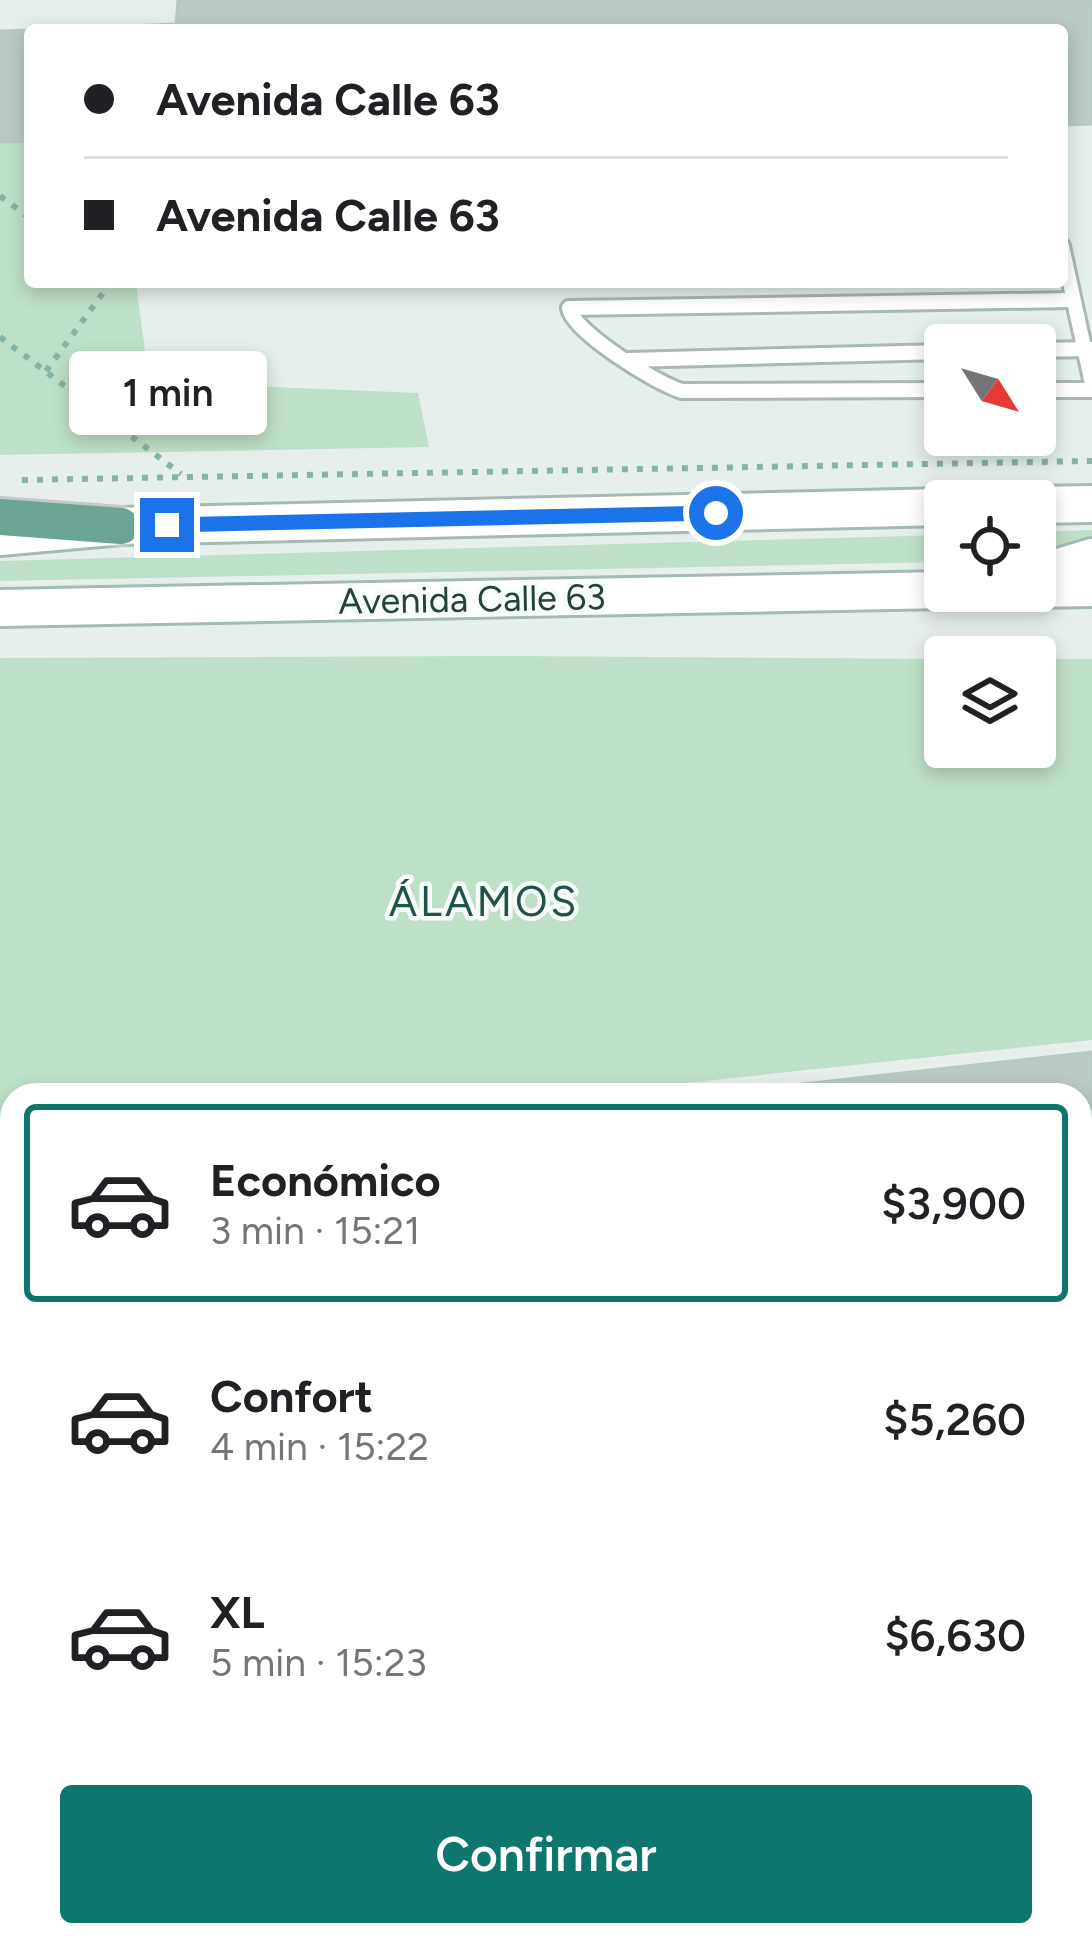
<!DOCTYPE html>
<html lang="es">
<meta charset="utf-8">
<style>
:root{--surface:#fff;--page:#f2f2f2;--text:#202124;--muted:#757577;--line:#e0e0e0;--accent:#0f766e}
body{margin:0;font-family:Figtree,sans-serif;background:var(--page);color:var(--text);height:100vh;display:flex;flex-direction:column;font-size:45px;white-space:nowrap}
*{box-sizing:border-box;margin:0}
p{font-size:39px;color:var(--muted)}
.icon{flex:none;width:66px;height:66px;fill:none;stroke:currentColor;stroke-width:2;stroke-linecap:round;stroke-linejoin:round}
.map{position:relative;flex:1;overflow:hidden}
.sheet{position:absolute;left:0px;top:1083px;width:1092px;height:864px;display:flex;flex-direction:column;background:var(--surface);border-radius:36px 36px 0 0;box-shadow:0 6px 18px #0003}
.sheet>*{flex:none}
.top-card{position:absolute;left:24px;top:24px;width:1044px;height:264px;border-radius:12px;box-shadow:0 6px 18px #0003;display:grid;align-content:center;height:264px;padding:0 60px;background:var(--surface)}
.needle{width:78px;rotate:127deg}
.buttons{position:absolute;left:924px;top:324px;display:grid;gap:24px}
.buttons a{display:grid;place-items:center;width:132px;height:132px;border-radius:12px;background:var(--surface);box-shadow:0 6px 18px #0003;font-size:60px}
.end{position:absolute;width:54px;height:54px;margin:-27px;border:15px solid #1a73e8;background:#fff;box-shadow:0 0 0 6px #fff}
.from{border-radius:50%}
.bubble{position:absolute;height:84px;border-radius:12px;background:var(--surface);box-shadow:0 6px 18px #0003;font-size:39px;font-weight:600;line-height:84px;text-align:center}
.top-card b{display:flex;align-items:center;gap:42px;height:114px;font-size:45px}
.top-card b+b{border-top:3px solid var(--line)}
.top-card i{width:30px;height:30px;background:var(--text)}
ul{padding:21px 0 0;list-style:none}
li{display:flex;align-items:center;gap:36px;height:198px;margin:0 24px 18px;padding:0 36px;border:6px solid transparent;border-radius:12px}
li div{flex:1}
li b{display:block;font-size:45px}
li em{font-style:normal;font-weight:600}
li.active{border-color:var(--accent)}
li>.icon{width:108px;height:108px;stroke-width:1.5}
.cta{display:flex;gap:24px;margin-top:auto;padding:24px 60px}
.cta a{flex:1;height:138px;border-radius:12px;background:var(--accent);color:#fff;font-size:48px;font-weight:600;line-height:138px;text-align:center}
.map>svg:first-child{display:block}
</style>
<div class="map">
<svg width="1092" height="1947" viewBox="0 0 1092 1947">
<rect width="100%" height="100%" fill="#e6efeb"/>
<g fill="#bfe0c8">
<path d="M30 141V282H136L149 382 418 393 429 447 0 455V142Z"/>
<path d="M1092 530V542C1069 544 1057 559 1035 559V532Z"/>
<path d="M945 535V562L0 581V561Z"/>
<path d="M492 656 945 659V747H1035V659H1092V1040L571 1095H12V1150L0 1151V658Z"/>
</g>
<g fill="#bbcac4" stroke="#b8c9c2" stroke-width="3">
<path d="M178 0H1092V124L1062 125V30H35L176 24Z"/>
<path d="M30 30V141L0 142V31Z"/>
<path d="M1092 1052V1947H959L954 1935H1080V1095H704Z"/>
<path d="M12 1290V1546L0 1516V1294Z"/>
<path d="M167 1935H855L860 1947H172Z"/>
</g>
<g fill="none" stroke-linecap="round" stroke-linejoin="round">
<defs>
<g id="lane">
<path d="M1062 246 1092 384"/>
<path d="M1035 350 1092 349"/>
<path d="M628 360 945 352"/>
<path d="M945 390 682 391C657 384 572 331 569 308L1072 300"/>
<path d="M1035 390H1092"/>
<path d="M0 1635 12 1664"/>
<path d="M121 1935 126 1947"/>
<path d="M934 1935 939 1947"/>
</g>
<g id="secondary">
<path d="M1035 505 1092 504"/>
<path d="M0 537 121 526 945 507"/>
<path d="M1035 574 1092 557"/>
<path d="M1035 589 1092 588"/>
<path d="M0 608 945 590"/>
</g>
<path id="primary" d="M0 517 121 526"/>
</defs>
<use href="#lane" stroke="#a8b8b2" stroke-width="20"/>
<use href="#secondary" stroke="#a4bbb3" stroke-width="42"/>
<use href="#primary" stroke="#c2cac8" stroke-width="42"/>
<g stroke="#86b3a5" stroke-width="6" stroke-dasharray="6 9" stroke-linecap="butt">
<path d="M0 196 30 218"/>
<path d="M0 337 181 474"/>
<path d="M46 371 111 282"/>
<path d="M22 480 1092 461"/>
</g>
<use href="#lane" stroke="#fff" stroke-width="14"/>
<use href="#secondary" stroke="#fff" stroke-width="36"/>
<use href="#primary" stroke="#6aa596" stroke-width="36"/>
</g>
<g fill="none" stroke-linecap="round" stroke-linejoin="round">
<path stroke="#1a73e8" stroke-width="15" d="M167 525 716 513"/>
</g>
<g text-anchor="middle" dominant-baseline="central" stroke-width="9" stroke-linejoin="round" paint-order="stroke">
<g font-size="36" fill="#24423a" stroke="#f7fbf9">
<text transform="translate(472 599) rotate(-1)">Avenida Calle 63</text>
</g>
<g font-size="42" letter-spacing="3" fill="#1f5548" stroke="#f7fbf9">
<text x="484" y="901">ÁLAMOS</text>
</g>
</g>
</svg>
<div class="buttons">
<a><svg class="needle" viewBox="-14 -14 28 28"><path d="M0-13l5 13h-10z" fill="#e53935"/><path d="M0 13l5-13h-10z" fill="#757577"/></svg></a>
<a><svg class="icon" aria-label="locate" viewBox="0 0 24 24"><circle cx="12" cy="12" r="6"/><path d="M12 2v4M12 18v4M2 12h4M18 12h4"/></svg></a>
<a><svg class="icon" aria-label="layers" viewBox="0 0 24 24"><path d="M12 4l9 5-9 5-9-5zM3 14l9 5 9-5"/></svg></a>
</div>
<i class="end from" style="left:716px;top:513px"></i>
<i class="end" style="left:167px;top:525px"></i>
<div class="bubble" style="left:69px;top:351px;width:198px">1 min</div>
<div class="top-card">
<b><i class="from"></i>Avenida Calle 63</b>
<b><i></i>Avenida Calle 63</b>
</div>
<section class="sheet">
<ul>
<li class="active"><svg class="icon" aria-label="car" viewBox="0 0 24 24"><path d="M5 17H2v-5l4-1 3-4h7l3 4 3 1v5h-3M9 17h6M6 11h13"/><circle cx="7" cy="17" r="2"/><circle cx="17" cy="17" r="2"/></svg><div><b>Económico</b><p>3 min · 15:21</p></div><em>$3,900</em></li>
<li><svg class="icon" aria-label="car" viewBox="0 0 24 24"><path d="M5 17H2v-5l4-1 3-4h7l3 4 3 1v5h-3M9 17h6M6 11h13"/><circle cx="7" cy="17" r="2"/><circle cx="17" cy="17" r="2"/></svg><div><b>Confort</b><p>4 min · 15:22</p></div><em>$5,260</em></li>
<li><svg class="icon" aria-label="car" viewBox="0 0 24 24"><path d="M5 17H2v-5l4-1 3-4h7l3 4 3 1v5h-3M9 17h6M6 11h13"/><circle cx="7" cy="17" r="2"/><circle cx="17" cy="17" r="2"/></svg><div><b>XL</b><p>5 min · 15:23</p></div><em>$6,630</em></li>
</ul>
<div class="cta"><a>Confirmar</a></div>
</section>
</div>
